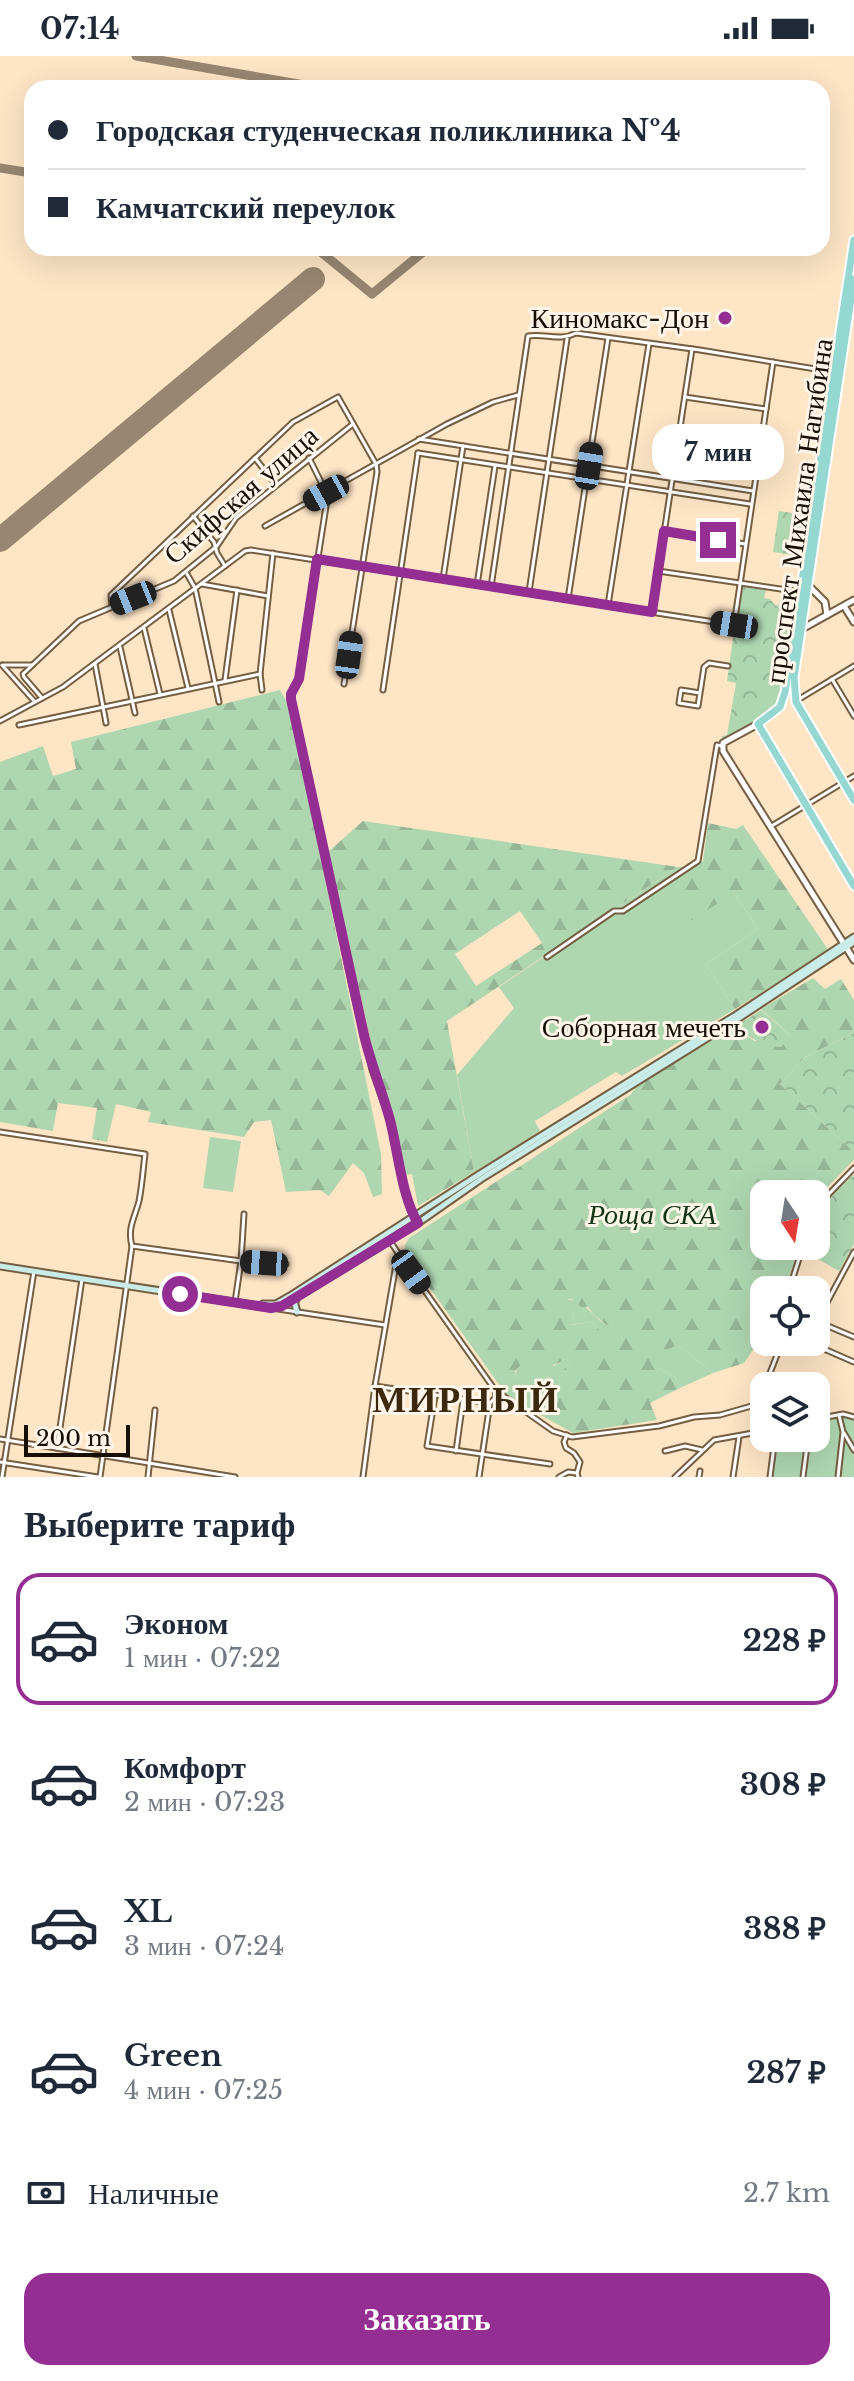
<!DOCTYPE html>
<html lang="ru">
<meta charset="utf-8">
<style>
:root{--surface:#fff;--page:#f2f2f3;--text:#1f2937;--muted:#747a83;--line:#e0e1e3;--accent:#952e92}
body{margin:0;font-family:"Libre Baskerville",serif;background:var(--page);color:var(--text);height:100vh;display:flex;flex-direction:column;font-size:30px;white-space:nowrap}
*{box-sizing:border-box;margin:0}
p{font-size:26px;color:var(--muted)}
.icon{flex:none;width:44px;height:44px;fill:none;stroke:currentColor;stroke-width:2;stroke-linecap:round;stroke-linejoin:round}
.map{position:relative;height:1421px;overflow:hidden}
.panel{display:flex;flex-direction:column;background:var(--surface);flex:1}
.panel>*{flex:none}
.top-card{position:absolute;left:24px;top:24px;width:806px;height:176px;border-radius:24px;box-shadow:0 8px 32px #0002;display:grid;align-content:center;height:176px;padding:0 24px;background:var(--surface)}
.needle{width:52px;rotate:168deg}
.tools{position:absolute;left:750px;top:1124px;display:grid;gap:16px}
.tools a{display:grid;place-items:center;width:80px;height:80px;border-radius:16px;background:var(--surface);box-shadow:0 8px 32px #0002;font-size:40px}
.scale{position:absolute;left:24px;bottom:20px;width:106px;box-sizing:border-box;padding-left:8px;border:4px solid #170f05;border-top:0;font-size:22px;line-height:28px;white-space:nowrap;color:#170f05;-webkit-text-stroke:6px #fff5e8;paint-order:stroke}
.end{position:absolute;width:36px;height:36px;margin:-18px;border:10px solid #952e92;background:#fff;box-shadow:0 0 0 4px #fff}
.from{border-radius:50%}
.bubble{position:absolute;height:56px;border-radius:24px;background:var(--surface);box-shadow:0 8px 32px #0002;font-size:26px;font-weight:800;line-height:56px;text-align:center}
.car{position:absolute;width:24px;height:48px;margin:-24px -12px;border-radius:10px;box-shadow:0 0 6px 2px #0007;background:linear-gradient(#222 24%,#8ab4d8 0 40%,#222 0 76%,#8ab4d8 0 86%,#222 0)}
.top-card b{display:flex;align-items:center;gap:28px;height:76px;font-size:30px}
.top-card b+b{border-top:2px solid var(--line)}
.top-card i{width:20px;height:20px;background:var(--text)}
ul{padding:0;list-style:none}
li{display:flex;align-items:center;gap:24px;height:132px;margin:0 16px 12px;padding:0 8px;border:4px solid transparent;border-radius:24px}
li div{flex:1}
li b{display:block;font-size:30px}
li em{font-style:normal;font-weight:800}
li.selected{border-color:var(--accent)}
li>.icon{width:72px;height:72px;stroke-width:1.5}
h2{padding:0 24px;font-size:36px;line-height:96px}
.pay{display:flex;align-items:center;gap:20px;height:88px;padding:0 24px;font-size:30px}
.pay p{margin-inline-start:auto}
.cta{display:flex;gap:16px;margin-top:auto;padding:16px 24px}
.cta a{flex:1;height:92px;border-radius:24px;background:var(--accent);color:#fff;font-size:32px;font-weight:800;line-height:92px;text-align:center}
.status{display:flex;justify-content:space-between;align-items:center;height:56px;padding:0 40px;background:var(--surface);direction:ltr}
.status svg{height:22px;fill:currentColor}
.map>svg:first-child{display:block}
</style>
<div class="status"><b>07:14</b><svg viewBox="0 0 49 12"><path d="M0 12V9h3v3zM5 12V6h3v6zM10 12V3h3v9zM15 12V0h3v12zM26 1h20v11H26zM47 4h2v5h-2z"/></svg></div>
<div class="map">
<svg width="854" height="1421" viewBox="0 0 854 1421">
<defs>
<pattern id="forest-firs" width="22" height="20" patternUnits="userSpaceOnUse" patternTransform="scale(2)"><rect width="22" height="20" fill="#aed7b0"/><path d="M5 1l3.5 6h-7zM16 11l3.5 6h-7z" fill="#95b796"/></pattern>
<pattern id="park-crowns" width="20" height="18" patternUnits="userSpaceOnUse" patternTransform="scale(2)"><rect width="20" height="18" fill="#aed7b0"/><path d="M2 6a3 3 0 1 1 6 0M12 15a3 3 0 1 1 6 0" fill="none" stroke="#95b796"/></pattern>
</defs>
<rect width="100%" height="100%" fill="#fee5c6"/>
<g fill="#aed7b0">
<path d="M697 810 665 832 734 837 758 873 706 908 735 953 622 1020 616 1016 535 1065 540 1075 474 1116 457 1019 514 952 499 931 678 811Z"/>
<path d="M210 1081 241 1085 233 1136 203 1132Z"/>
<path d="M566 1243C581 1244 586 1251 595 1260 604 1269 615 1273 623 1282L612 1289C607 1279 599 1275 592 1266L570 1269 574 1260Z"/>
<path d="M678 1289 713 1317 680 1332 675 1321 657 1311 643 1293H669Z"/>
<path d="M530 1299 554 1310 565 1303 572 1304 563 1315 558 1329 548 1320 530 1327 516 1320C515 1311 523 1305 530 1299Z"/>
<path d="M848 1359 854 1360V1421H770L776 1382H816V1364Z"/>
</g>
<g fill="url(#forest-firs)" fill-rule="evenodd">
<path d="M280 634 289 650 295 675 381 1098 382 1138 373 1141 364 1117 353 1107 329 1140 320 1134 286 1136 271 1064 254 1066 244 1081 148 1066 151 1056 116 1048 107 1086 92 1083 97 1052 58 1047 53 1075 0 1066V706L43 690 53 720 76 713 71 686Z"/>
<path d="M363 765 678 811 447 965 474 1116 418 1150 412 1118 405 1119 393 1062 378 1018 359 932 356 931 328 796ZM520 855 542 887 476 930 455 898Z"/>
<path d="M708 767 736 773 743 769 829 895 735 953 706 908 758 873 734 837 687 867 665 832 703 805Z"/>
<path d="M813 922 825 933 841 923 854 944V977L805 1001 780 1028 854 1096V1104L816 1143V1138H764V1190H800L784 1234H764V1277L744 1307 713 1317 678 1289 669 1293H644L655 1303 657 1311 675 1321 680 1332 650 1347 657 1364 573 1377 508 1341 406 1199 405 1189 409 1182 630 1039 639 1028 733 972 755 985 791 980 761 953ZM567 1243H572L581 1251H588L594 1259 623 1282 612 1288C607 1279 599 1275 592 1266L571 1269 574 1260ZM530 1299C546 1309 547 1315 565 1303L571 1305 563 1315 558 1328 548 1320 530 1326 516 1320 515 1315Z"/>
</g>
<g fill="url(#park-crowns)">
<path d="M779 455 798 458 799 456H805L799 500 773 496Z"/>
<path d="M742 530 766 534 764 542 770 543 776 550 782 546 783 536 793 540 781 622 782 643 768 657 725 684 721 680 727 679 736 627 727 625 740 532Z"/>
<path d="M761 954 791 980 781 991 767 990 733 972Z"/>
<path d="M854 977V1096L780 1028 805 1001Z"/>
<path d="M854 1118V1188L839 1215 807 1197 810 1190H816C816 1184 815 1177 816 1170 819 1150 841 1131 854 1118Z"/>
</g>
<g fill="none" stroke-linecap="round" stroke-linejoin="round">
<g stroke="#988670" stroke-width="9">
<path d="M136 0 322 32"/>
<path d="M0 112 32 117"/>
<path d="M316 192 372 238 428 192"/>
</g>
<path stroke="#988670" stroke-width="24" d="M0 484 313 223"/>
<defs>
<g id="minor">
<path d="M685 341 766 353"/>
<path d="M678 382 760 395"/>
<path d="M419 383 753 435"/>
<path d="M418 397 750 448"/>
<path d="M255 402 276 429"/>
<path d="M309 402 324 432 327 444 299 623 291 638V643L353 935 372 1014 389 1062 409 1150 414 1160"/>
<path d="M193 460 214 486 217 497 225 510"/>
<path d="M265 470 447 368 493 346 518 339"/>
<path d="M664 475 745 488"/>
<path d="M658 515 801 536"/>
<path d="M187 518 195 532 219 646"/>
<path d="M443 523 463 390"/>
<path d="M202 528 268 540"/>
<path d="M477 529 495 410"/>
<path d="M491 531 528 280C546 277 559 286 576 277L700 294 834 316"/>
<path d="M529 536 567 283"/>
<path d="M568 543 608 282"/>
<path d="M608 549 649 288"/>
<path d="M112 551 111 539 293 366 338 341 376 408 377 416 344 628"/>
<path d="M169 554 188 632"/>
<path d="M652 556 692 293"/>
<path d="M144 572 160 638"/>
<path d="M120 591 135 657"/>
<path d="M95 608 106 667"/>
<path d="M2 609 35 646"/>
<path d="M4 609H32"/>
<path d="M832 623 854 660"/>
<path d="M225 624 237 534"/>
<path d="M262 634 260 618 273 497"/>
<path d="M383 634 418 397"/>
<path d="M700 637 681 634 679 647 698 650 704 611 709 607 728 610"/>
<path d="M42 642 24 621 23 618 79 565 174 525 217 490 236 462 353 368"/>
<path d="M796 645 854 610"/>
<path d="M0 665 63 631 245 495 251 494 734 569 773 306"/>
<path d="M19 669 260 618"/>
<path d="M770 771 854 720"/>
<path d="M547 901 614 855H623L698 805 717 689 722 690"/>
<path d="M0 1076 145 1098C143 1114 142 1130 139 1145 135 1161 127 1172 132 1190L100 1421"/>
<path d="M816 1157 829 1138 854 1112"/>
<path d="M132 1190 241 1205 286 1208"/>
<path d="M398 1197 495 1334 553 1375 572 1381 659 1370 694 1361 720 1359 755 1349 764 1342"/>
<path d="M789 1234 803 1190"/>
<path d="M235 1246 241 1205 244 1158"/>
<path d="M278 1253 385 1269"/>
<path d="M816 1265 854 1281"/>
<path d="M817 1265 854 1196"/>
<path d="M808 1286 854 1306"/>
<path d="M375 1330 490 1347 496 1341 495 1334"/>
<path d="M769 1330 770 1317 782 1286"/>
<path d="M435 1340 427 1390 550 1408"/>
<path d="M816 1363 843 1358 854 1361"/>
<path d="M844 1377 854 1394"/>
<path d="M567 1379 564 1386 566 1392 574 1397 580 1406 577 1417"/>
<path d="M0 1383 235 1421"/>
<path d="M57 1392 82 1223"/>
<path d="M456 1395 463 1344"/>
<path d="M665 1395 685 1390 702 1394"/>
<path d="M0 1406 98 1421"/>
<path d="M2 1421 34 1215"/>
<path d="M148 1421 155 1354"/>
<path d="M363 1421 375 1330 398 1197 390 1185"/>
<path d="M479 1421 490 1347"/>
<path d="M559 1421 568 1416 577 1417 578 1421"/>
<path d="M675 1421 714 1384 764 1375"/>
<path d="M699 1421 700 1415"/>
<path d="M733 1421 739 1381"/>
<path d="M770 1421 775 1382"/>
<path d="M803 1421 808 1382"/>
<path d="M838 1421 843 1376 839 1359"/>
</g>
<g id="tertiary">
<path d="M808 529 825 546 827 559"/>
<path d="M844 550 854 566"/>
<path d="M800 574 854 544"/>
<path d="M758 668 723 687V695L854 904"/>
</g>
<g id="secondary">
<path d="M0 1210 271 1252 282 1250 418 1167 481 1123 733 966 854 886"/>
<path d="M296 1244 294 1245 297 1256"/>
<path d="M263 1248H276L290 1240 478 1119 736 959 854 881"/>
</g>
<g id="primary">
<path d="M854 184 785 636 780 651 758 668 854 830"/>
<path d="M854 223 794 621 796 646 854 744"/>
</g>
</defs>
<use href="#minor" stroke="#745f43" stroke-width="7"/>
<use href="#tertiary" stroke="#745f43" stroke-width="9"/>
<use href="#secondary" stroke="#745f43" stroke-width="9"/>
<use href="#primary" stroke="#fff" stroke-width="11"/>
<use href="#minor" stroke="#fff" stroke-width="3"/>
<use href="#tertiary" stroke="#fff" stroke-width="5"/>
<use href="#secondary" stroke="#caece8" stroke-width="5"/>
<use href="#primary" stroke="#94d8d1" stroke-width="7"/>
</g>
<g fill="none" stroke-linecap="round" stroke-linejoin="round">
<path stroke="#952e92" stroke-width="10" d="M180 1238 271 1252 282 1250 418 1167C402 1142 398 1095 390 1064 382 1035 371 1008 364 979L291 643V638L299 623 317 503 652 556 664 475 718 484"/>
</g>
<g fill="#952e92" stroke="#fff5e8" stroke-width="3">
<circle cx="725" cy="262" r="8"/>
<circle cx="762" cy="971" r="8"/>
</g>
<g text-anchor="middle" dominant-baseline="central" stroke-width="6" stroke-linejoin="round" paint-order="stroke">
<g font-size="28" fill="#170f05" stroke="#fff5e8" text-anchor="end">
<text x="709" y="262">Киномакс-Дон</text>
<text x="746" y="971">Соборная мечеть</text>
</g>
<g font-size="28" fill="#170f05" stroke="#fff5e8">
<text transform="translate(241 439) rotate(-41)">Скифская улица</text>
<text transform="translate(799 455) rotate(-82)">проспект Михаила Нагибина</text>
</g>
<g font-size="28" font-style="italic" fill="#0e3615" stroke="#fff5e8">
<text x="652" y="1158">Роща СКА</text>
</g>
<g font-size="36" font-weight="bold" letter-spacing="2" fill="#3b280d" stroke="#fff5e8">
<text x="466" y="1343">МИРНЫЙ</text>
</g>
</g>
</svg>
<div class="tools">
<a><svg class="needle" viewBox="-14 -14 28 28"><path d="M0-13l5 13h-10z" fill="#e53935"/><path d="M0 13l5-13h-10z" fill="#747a83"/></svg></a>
<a><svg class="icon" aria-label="locate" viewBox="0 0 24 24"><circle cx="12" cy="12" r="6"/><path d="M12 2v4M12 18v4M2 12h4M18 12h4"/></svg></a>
<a><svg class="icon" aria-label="layers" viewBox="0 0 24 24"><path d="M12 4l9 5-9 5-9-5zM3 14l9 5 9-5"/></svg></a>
</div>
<div class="scale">200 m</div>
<i class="end from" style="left:180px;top:1238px"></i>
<i class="end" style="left:718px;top:484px"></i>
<div class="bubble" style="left:652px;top:368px;width:132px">7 мин</div>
<i class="car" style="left:589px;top:410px;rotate:9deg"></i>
<i class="car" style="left:326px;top:437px;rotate:241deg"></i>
<i class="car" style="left:133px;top:542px;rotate:248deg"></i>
<i class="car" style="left:734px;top:569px;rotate:279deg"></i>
<i class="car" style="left:349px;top:599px;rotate:8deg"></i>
<i class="car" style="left:264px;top:1207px;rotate:274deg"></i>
<i class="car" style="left:411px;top:1216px;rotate:144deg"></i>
<div class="top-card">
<b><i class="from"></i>Городская студенческая поликлиника №4</b>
<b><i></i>Камчатский переулок</b>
</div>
</div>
<section class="panel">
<h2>Выберите тариф</h2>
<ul>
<li class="selected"><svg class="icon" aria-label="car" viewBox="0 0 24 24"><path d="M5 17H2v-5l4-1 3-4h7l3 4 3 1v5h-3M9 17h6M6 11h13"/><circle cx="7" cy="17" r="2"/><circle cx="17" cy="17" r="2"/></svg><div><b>Эконом</b><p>1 мин · 07:22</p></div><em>228 ₽</em></li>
<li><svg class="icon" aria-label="car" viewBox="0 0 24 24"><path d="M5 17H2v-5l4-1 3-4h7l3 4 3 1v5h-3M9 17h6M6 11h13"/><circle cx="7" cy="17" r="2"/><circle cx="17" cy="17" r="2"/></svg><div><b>Комфорт</b><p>2 мин · 07:23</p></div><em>308 ₽</em></li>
<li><svg class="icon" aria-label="car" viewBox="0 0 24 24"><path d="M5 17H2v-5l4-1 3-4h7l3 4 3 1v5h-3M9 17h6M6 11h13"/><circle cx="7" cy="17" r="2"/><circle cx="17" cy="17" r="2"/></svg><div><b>XL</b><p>3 мин · 07:24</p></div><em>388 ₽</em></li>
<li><svg class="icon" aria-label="car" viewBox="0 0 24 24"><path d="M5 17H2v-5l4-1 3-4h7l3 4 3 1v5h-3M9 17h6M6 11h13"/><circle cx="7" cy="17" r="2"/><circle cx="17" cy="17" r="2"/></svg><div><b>Green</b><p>4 мин · 07:25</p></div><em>287 ₽</em></li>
</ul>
<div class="pay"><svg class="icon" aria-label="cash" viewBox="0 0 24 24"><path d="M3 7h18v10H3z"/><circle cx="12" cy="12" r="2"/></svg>Наличные<p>2.7 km</p></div>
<div class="cta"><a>Заказать</a></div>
</section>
